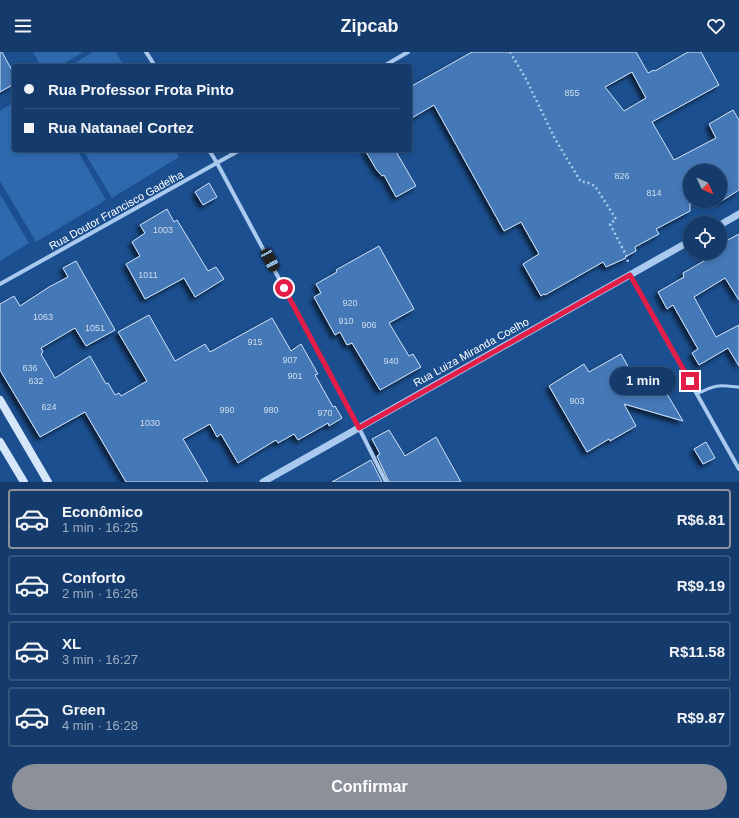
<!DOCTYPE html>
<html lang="pt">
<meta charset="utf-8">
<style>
:root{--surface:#143b6b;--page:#1d4271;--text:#f1f3f6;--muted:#9dadc1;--line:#33557e;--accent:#8c9099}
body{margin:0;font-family:Arial,sans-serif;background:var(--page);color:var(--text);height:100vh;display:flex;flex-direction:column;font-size:15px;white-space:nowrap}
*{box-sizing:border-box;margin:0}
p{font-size:13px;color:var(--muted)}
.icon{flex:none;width:22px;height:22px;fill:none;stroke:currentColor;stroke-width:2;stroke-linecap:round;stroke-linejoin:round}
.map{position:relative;height:430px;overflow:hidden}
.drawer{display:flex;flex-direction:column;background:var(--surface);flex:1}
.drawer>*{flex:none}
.banner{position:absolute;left:12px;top:12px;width:400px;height:88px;border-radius:4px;box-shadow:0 2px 6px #0003,0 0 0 1px var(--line);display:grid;align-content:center;height:88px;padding:0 12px;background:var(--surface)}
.needle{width:26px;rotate:134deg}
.buttons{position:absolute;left:683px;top:112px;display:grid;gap:8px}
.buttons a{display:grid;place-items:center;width:44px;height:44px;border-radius:50%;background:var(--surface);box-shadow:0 2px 6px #0003,0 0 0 1px var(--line);font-size:20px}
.end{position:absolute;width:18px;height:18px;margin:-9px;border:5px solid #e11d48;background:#fff;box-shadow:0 0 0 2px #fff}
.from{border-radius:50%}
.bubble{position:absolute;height:28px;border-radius:14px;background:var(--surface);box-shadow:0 2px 6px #0003,0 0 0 1px var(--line);font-size:13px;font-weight:700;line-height:28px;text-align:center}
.car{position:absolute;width:12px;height:24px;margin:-12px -6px;border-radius:5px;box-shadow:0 0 3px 1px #0007;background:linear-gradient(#222 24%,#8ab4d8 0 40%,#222 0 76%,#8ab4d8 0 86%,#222 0)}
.banner b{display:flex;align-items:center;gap:14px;height:38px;font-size:15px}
.banner b+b{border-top:1px solid var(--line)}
.banner i{width:10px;height:10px;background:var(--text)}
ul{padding:7px 0 0;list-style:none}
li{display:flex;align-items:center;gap:12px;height:60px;margin:0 8px 6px;padding:0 4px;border:2px solid var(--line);border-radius:4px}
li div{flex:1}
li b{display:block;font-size:15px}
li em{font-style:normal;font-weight:700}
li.on{border-color:var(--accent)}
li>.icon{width:36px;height:36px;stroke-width:1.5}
.button{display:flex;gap:8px;margin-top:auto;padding:8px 12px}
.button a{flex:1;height:46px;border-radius:24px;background:var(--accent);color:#fff;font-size:16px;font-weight:700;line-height:46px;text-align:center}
header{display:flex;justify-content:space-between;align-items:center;height:52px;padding:0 12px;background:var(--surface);font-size:18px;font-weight:700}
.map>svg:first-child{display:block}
</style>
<header><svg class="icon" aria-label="menu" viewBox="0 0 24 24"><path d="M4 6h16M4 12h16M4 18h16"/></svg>Zipcab<svg class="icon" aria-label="heart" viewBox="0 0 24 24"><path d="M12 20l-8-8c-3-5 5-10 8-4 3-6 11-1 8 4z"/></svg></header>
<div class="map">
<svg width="739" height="430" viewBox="0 0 739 430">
<defs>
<filter id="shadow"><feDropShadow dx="-3.5" dy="3.5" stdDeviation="2" flood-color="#0009"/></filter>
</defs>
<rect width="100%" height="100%" fill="#1b4f8f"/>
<g fill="#2e69ad">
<path d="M33 0H83L60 14H41Z"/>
<path d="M93 0H116L124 14H70Z"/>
<path d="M14 50V98H77L106 148 36 190 0 129V59Z"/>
<path d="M83 98H175L179 105 112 146Z"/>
<path d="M0 142 29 191 0 209Z"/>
</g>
<g fill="#4478b7" stroke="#cfe3fa" fill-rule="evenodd" filter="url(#shadow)">
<path d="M0 0H2L14 22V32L0 40Z"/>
<path d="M472 0H636L648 21 654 18 655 19 688 0H701L719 33 652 70 674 108 716 86 709 72 733 58 739 68V138L720 150V119H690V159L656 177 659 182 635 195 636 199 625 205 626 206 606 215 603 210 545 243 544 242 541 244 523 212 539 202 521 170 504 179 434 53 410 67V35ZM632 20 646 46 624 59 605 35Z"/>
<path d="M365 98H395L416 134 396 145 384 123 382 124 376 117Z"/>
<path d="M209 131 217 145 203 153 195 140Z"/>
<path d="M167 157 174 170 177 168 208 219 216 215 224 227 195 245 184 226 145 247 126 212 140 204 132 190 145 181 140 173Z"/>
<path d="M739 182V248L725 226 694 245 716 285 739 273V314L728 296 699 313 692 301 698 297 673 253 667 257 658 240 684 225 683 221 711 205 710 204 715 201H720V198L725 195 722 191Z"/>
<path d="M379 194 414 257 389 271 409 304 413 302 421 315 380 338 352 291 347 293 340 280 335 283 314 245 321 241 316 232 337 220 336 218Z"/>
<path d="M76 209 115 278 86 294 75 276 41 296 43 300 41 302 55 326 90 304 106 332 108 331 115 343 119 341 121 344 147 329 118 280 149 263 175 309 205 292 210 300 272 266 291 299 301 292 318 322 315 323 333 355 335 354 342 366 329 374 328 371 298 388 294 382 278 391 276 388 238 411 221 382 217 385 210 372 183 387 208 430H126L85 360 40 385 0 318V252L14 244 20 254 49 235 68 225 63 216Z"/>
<path d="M621 302 637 330 654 320 683 369 624 352 636 374 610 389 609 387 587 400 549 334 584 312 589 320Z"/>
<path d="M389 378 405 404 436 385 461 430H389L377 404 380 402 372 387Z"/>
<path d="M706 390 715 406 703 412 694 397Z"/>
<path d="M371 408 382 430H332Z"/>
</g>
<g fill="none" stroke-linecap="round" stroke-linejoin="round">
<path stroke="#a9c9ee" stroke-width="2.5" stroke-dasharray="2 3" stroke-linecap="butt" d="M510 0 526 27 555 87 581 130H586L595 134 616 167 610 172 627 205 628 210"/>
<path stroke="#a9c9ee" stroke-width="3" d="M697 342C716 332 718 333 739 335"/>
<g stroke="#a9c9ee" stroke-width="4">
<path d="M146 0 155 14"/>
<path d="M384 14 408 0"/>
<path d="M209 98 217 111 359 376 386 430"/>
<path d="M630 223 739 417"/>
<path d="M0 232 240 98"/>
</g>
<g stroke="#a9c9ee" stroke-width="7">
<path d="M720 173 739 162"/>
<path d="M263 430 690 189"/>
</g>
<g stroke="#d6e6fa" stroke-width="8">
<path d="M0 348 48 430"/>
<path d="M0 390 24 430"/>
</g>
</g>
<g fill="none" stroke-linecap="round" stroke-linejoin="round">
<path stroke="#e11d48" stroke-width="5" d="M284 236 359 376 630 223 690 329"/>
</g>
<g text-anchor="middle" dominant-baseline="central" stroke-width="3" stroke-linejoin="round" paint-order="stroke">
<g font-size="9" fill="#d0dded">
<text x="572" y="41">855</text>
<text x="622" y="124">826</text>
<text x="654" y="141">814</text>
<text x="163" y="178">1003</text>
<text x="148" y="223">1011</text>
<text x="350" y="251">920</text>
<text x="43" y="265">1063</text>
<text x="346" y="269">910</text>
<text x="369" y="273">906</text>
<text x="95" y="276">1051</text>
<text x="255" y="290">915</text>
<text x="290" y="308">907</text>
<text x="391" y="309">940</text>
<text x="30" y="316">636</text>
<text x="295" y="324">901</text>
<text x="36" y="329">632</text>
<text x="577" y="349">903</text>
<text x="49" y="355">624</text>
<text x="227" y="358">990</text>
<text x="271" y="358">980</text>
<text x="325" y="361">970</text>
<text x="150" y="371">1030</text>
</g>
<g font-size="11" fill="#fff" stroke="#1b4f8f">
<text transform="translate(116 158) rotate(-29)">Rua Doutor Francisco Gadelha</text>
<text transform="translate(471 300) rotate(-29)">Rua Luiza Miranda Coelho</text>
</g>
</g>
</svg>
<div class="buttons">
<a><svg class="needle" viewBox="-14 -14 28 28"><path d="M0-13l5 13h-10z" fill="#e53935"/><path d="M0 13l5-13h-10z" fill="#9dadc1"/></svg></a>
<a><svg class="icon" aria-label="locate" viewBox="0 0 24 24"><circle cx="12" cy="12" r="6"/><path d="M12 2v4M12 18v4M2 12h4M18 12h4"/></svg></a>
</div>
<i class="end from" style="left:284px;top:236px"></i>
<i class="end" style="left:690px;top:329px"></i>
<div class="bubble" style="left:610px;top:315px;width:66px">1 min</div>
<i class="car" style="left:270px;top:208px;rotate:152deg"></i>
<div class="banner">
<b><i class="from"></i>Rua Professor Frota Pinto</b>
<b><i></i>Rua Natanael Cortez</b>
</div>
</div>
<section class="drawer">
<ul>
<li class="on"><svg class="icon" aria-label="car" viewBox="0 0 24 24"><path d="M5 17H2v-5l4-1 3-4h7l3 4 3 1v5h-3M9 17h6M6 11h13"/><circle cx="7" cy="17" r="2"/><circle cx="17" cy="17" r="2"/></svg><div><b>Econômico</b><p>1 min · 16:25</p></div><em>R$6.81</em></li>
<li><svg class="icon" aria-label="car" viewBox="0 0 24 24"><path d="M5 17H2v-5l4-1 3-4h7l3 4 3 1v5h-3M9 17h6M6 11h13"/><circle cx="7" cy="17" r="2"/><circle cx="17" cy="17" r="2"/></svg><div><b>Conforto</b><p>2 min · 16:26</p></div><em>R$9.19</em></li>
<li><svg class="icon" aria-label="car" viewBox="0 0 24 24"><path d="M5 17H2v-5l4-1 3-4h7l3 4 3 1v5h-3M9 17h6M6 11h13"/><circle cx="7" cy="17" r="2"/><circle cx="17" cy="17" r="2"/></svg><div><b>XL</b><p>3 min · 16:27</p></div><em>R$11.58</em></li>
<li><svg class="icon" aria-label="car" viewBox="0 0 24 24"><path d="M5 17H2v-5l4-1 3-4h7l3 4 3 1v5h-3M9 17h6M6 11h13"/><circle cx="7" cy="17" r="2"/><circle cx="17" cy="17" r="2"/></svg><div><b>Green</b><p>4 min · 16:28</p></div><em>R$9.87</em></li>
</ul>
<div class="button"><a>Confirmar</a></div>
</section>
